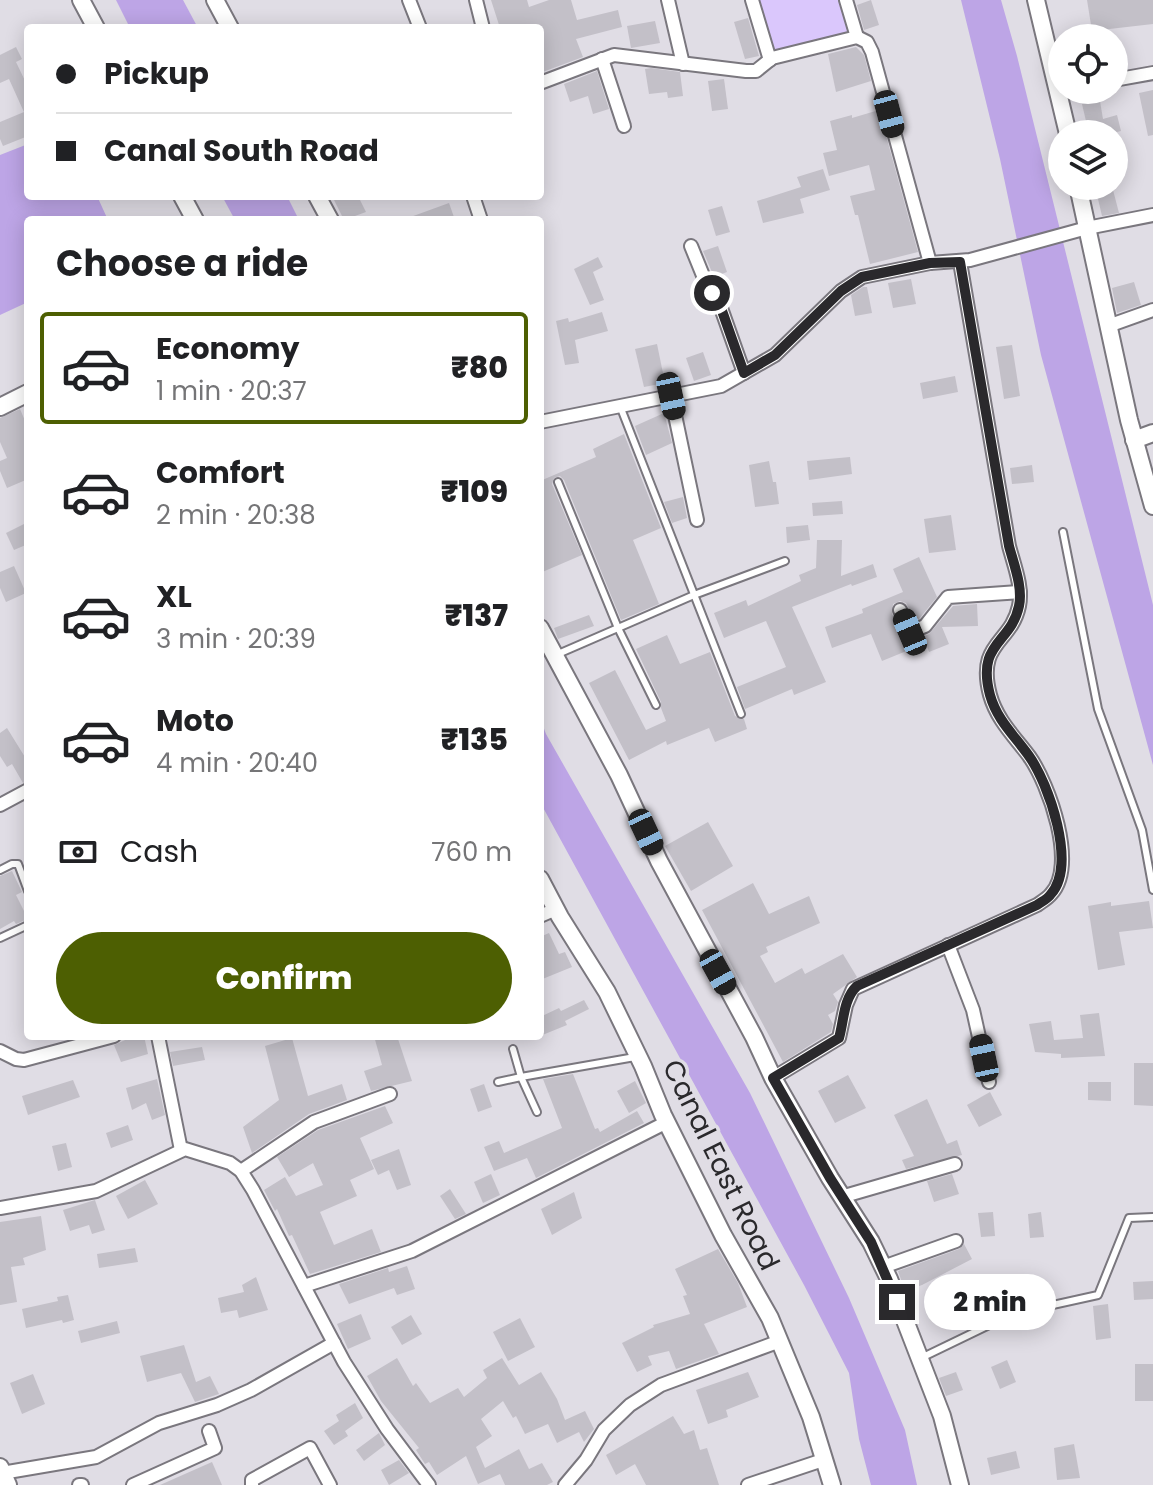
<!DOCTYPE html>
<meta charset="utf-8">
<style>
:root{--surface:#fff;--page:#f6f6f6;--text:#202124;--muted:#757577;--line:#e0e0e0;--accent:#4d5f02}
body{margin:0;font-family:Poppins,sans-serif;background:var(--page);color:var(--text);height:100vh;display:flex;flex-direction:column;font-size:30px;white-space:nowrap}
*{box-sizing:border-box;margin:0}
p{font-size:26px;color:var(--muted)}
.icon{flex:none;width:44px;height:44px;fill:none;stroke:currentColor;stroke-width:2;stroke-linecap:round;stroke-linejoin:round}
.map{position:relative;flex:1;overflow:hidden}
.drawer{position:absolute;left:24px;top:216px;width:520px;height:824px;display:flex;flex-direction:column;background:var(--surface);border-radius:8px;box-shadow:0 4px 20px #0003}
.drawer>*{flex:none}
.hud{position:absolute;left:24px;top:24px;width:520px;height:176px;border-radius:8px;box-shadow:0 4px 20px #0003;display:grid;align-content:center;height:176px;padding:0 32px;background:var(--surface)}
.buttons{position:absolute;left:1048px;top:24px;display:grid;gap:16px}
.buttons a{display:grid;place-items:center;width:80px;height:80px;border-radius:50%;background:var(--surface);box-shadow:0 4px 20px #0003;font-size:40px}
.end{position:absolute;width:36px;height:36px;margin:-18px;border:10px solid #2a292c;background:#fff;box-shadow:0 0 0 4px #fff}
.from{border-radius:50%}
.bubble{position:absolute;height:56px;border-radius:28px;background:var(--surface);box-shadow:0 4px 20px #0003;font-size:26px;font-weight:800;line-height:56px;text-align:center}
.car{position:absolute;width:24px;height:48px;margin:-24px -12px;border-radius:10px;box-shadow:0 0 6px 2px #0007;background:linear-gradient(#222 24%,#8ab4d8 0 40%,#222 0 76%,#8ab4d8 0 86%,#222 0)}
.hud b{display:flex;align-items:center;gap:28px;height:76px;font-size:30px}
.hud b+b{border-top:2px solid var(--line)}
.hud i{width:20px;height:20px;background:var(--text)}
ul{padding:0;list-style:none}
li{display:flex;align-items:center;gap:24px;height:112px;margin:0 16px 12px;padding:0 16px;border:4px solid transparent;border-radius:8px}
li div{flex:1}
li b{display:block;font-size:30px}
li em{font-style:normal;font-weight:800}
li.current{border-color:var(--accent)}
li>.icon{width:72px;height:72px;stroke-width:1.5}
h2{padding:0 32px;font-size:36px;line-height:96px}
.pay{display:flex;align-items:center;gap:20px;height:88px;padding:0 32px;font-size:30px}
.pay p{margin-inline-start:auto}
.cta{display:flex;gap:16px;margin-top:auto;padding:16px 32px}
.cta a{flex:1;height:92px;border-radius:48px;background:var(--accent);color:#fff;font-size:32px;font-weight:800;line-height:92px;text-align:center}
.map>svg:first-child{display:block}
</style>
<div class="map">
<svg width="1153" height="1485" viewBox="0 0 1153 1485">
<rect width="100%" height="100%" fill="#e0dde5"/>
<path fill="#dac7fc" d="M758 0H846L857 35 772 56Z"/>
<g fill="#bda5e6">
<path d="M116 0H183L198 28H130Z"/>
<path d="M961 0H1001L1017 56 1153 605V765L1041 355 1000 159Z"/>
<path d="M28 144V196H97L108 220H28V302L0 315V155Z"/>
<path d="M222 196H287L299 220H235Z"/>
<path d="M540 718 546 734 750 1093 849 1298 905 1430 917 1485H871L859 1439 849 1373 804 1285 540 802Z"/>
</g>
<g fill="#c3c0c8">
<path d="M491 0H527L529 7 549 0H571L577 20 618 10 622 27 576 39 583 57 540 73V28H500Z"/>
<path d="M871 0 879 25 864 30 857 5Z"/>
<path d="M1087 0H1153V24L1092 31Z"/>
<path d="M748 18 759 56 745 59 734 22Z"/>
<path d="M655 21 660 43 631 48 627 26Z"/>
<path d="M16 47 22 59 16 62 28 87V121L9 79 0 83V55Z"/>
<path d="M856 47 864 55 871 81 836 92 828 54Z"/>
<path d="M651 68 680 72 683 96 668 98 667 92 649 94 645 69Z"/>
<path d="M597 71 609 109 593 114 588 96 570 102 564 84Z"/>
<path d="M724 79 728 109 712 111 708 81Z"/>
<path d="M1153 90V135L1148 136 1139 93Z"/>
<path d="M1100 101 1103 119 1117 115 1121 131 1109 134H1089L1082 104Z"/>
<path d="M879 110 918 252 870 264 858 215H855L850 196 875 190 869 165 829 176 823 153 837 150 830 121 852 115V118Z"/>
<path d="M24 112 28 122V136L3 146 0 139V122Z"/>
<path d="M823 169 830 190 800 199 804 213 763 223 757 201 801 187 797 177Z"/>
<path d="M1095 186H1112L1119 213 1102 216Z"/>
<path d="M332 196H358L366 212 344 220Z"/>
<path d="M449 203 455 220H406L405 219Z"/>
<path d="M722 206 730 232 716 236 708 210Z"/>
<path d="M718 246 727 272 714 277 703 251Z"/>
<path d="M598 257 603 267 593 272 604 300 590 305 574 269Z"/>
<path d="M911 279 916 304 893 308 888 283Z"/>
<path d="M1134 282 1141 305 1117 313 1112 288Z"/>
<path d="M863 287H867L872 313 855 316 851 295Z"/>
<path d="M602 312 608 331 575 340 579 363 565 365 556 321 568 318 569 322Z"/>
<path d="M657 344 665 383 644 387 635 349Z"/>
<path d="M1012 345 1020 396 1004 399 996 347Z"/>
<path d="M703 352 711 375 694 381 686 358Z"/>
<path d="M955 376 958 392 923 399 920 383Z"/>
<path d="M20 409 28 428V479L7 488 0 471V461L7 458 0 442V418Z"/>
<path d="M664 413 672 443 646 455 635 426Z"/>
<path d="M624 434 661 528 633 540 659 604 621 620 564 480 560 476 554 478 552 484 582 555 540 573V481L596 457 593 449Z"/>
<path d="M850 457 852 474 809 480 807 461Z"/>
<path d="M769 461 773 482H776L779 504 755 507 749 465Z"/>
<path d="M1032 465 1034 482 1012 484 1010 468Z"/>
<path d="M683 497 687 518 672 523 664 502Z"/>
<path d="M842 501 843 514 813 516 812 503Z"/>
<path d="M951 515 956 550 929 553 924 519Z"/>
<path d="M24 524 28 531V544L14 550 6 533Z"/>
<path d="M808 525 810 540 787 543 786 527Z"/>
<path d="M817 540H842L841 576 873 564 877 577 852 586 851 584 792 607 826 682 794 695 792 689 745 709 737 687 786 667 766 621 724 638 714 613 746 600 748 606 801 581 799 575 816 568Z"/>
<path d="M919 557 937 597 919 619 915 620 906 603 900 601 893 604 892 614 904 639 913 641 929 634 953 606 977 604 978 626 942 627 949 644 929 652 926 643 882 661 871 634 832 648 825 627 863 613 862 609 903 592 893 569Z"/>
<path d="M14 566 26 593 6 602 0 588V572Z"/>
<path d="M589 615 594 626 558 639 554 628Z"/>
<path d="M667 635 680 664 710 652 735 716 744 719 747 729 715 742 709 728 667 745 666 741 629 760 589 683 615 670 646 730 666 721 661 708V702L636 649Z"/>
<path d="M7 728 28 762V781L23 783 12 764 7 767 0 756V733Z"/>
<path d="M708 822 733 866 691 891 665 846Z"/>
<path d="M12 871 22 892 16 895 28 919 16 924 14 921 0 929V876Z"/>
<path d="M753 883 769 914 809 896 820 923 766 947 768 952 760 956 775 983 802 968 805 974 843 954 857 977 833 994 838 1002 835 1011 828 1015 833 1024 831 1032 783 1062 702 910Z"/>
<path d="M1149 901 1153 928 1119 932 1125 965 1098 970 1088 906 1111 902V906Z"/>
<path d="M549 933 559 954 565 952 572 967 540 980V937Z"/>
<path d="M584 1000 589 1009 565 1021 567 1025 540 1036V1017L559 1008 561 1011Z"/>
<path d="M1099 1013 1105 1056 1061 1058V1054L1035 1052 1029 1024 1051 1021 1054 1040 1083 1038 1080 1015Z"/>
<path d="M134 1036H144L148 1054 121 1062 114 1045Z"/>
<path d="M374 1036H397L412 1081 371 1091 364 1071 382 1065Z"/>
<path d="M292 1038 308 1096 342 1084 347 1100 309 1114 252 1153 243 1127 279 1100 265 1046Z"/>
<path d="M202 1047 205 1060 173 1066 170 1052Z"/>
<path d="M1134 1063H1153V1106L1134 1105Z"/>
<path d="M573 1074 595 1129 598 1128 600 1132 637 1111 644 1123 536 1178 527 1158 494 1171 484 1147 499 1141 504 1153 562 1128 543 1079Z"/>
<path d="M848 1075 866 1108 835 1123 818 1091Z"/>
<path d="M157 1079 165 1115 152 1120 146 1103 132 1110 126 1088Z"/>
<path d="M73 1080 80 1097 28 1115 22 1096Z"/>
<path d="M635 1081 646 1103 629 1113 617 1091Z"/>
<path d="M1088 1082H1111V1101L1088 1100Z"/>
<path d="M484 1084 492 1107 478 1112 470 1089Z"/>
<path d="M990 1092 1002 1115 979 1127 967 1105Z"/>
<path d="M927 1099 947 1144 957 1140 962 1155 906 1169 902 1160 914 1156 894 1115Z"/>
<path d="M385 1106 393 1123 360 1138 374 1169 350 1180 357 1196 320 1212 334 1245 372 1229 381 1252 310 1274 292 1235 289 1236 277 1209 275 1211 264 1190 285 1177 296 1196 323 1185 313 1163 289 1177 277 1157 318 1130Z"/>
<path d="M128 1125 133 1140 111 1148 106 1133Z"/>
<path d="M66 1143 72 1167 58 1171 52 1146Z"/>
<path d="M399 1149 411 1185 397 1190 389 1170 378 1175 371 1160Z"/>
<path d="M491 1174 500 1195 483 1203 474 1182Z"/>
<path d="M952 1174 959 1194 934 1202 927 1181Z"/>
<path d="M145 1180 158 1204 128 1219 116 1196Z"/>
<path d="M450 1189 466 1214 455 1219 440 1196Z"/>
<path d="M574 1192 582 1218 552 1235 541 1209Z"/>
<path d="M95 1200 105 1230 92 1234 89 1225 70 1231 63 1210Z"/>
<path d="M993 1212 995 1236 981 1237 978 1213Z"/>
<path d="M1041 1212 1044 1237 1030 1238 1028 1214Z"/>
<path d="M41 1216 46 1250 23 1258 25 1265 11 1267 17 1302 0 1305V1222Z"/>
<path d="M964 1244 972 1259 922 1285 905 1291 898 1271 959 1249Z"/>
<path d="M135 1248 138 1262 99 1268 97 1254Z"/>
<path d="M718 1249 738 1283 747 1307 704 1324 719 1354 676 1369 669 1351 648 1356 652 1365 637 1372 622 1343 654 1327 653 1325 690 1314 683 1296 687 1295 675 1269Z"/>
<path d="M407 1266 415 1289 397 1295 394 1288 349 1304 339 1284 388 1268 389 1272Z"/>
<path d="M256 1277 268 1310 239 1318 237 1310 221 1313 218 1298 244 1292 242 1285Z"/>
<path d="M1153 1281V1299L1134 1300 1133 1282Z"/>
<path d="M68 1295 74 1320 63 1323 62 1320 26 1328 22 1309 58 1301 57 1297Z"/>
<path d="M1108 1304 1111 1338 1096 1340 1093 1306Z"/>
<path d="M361 1314 371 1339 348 1349 337 1324Z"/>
<path d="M411 1315 422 1334 402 1345 391 1327Z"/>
<path d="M520 1318 535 1347 508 1361 493 1332Z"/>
<path d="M117 1321 120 1333 81 1343 78 1331Z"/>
<path d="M184 1345 196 1382 210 1376 219 1394 195 1402 181 1373 147 1382 140 1356Z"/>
<path d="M397 1358 413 1386 416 1383 430 1403 458 1388 464 1397 487 1378 483 1370 502 1358 519 1385 541 1372 557 1399 565 1420 585 1411 594 1429 584 1442 579 1432 557 1443 548 1424 525 1434 516 1416 513 1418 503 1401 481 1419 492 1436 476 1447 485 1468 519 1449 529 1469 542 1463 553 1482 547 1485H505L500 1474 478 1484 466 1456 437 1475 429 1462 425 1464 416 1450 419 1448 381 1401 367 1376Z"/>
<path d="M1007 1360 1016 1382 1000 1389 991 1367Z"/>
<rect x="1135" y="1364" width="18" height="37"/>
<path d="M748 1372 759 1397 726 1410 728 1417 708 1424 696 1390Z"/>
<path d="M956 1372 963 1390 946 1396 939 1378Z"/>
<path d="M33 1374 45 1404 22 1414 10 1383Z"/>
<path d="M355 1403 363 1418 345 1431 348 1436 334 1445 324 1431 339 1421 336 1415Z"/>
<path d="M673 1416 684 1434 694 1430 700 1450 707 1448 719 1485H646L635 1464 616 1475 606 1455Z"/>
<path d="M379 1433 385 1445 364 1461 356 1450Z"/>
<path d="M1074 1444 1080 1478 1057 1480 1054 1448Z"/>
<path d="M1016 1451 1020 1468 991 1475 987 1458Z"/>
<path d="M399 1460 409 1473 389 1485 381 1470Z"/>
<path d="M212 1462 222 1485H160Z"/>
</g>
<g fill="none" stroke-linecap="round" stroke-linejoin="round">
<defs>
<g id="lane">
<path d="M620 406 741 714"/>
<path d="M558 482 618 628 656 705"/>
<path d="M1063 532 1098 709 1142 830 1153 890"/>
<path d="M558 654 694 595 785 561"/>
<path d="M0 870 12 864H18L28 891"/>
<path d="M0 938 28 925"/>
<path d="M498 1082 521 1077 513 1049"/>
<path d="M537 1112 521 1077 635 1057"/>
<path d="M921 1358 1012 1314 1098 1295 1129 1218 1153 1217"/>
</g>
<g id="street">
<path d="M409 0 420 28"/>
<path d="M476 0 483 28"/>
<path d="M668 0 683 64"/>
<path d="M752 0 770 60"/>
<path d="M846 0 857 37"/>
<path d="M602 59 624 126"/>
<path d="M1114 80 1153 73"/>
<path d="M540 83 614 55 746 71H756L772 58 857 37 867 42 872 52 930 263"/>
<path d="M473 196 481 220"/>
<path d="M691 246 704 278 721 308 744 373"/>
<path d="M1108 326 1153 310"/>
<path d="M671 396 697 520"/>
<path d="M540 422 721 386 775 355 841 291 862 277 930 263 970 260 1087 228 1153 215"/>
<path d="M900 610 910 632 925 626 948 597 1020 592"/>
<path d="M0 805 28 790"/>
<path d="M540 916 556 909"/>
<path d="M948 945 973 1010 989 1082"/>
<path d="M158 1036 181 1150"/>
<path d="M0 1051 16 1059 24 1060 114 1036"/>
<path d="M773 1078 839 1038 846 1005 853 989 1037 905C1041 902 1047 899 1051 894 1078 865 1049 784 1029 756 1014 736 997 720 990 695 976 642 1011 644 1019 606 1023 587 1014 565 1009 546L960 262"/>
<path d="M241 1171 314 1122 390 1094"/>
<path d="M841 1197 955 1164"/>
<path d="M0 1208 96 1191 185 1149 230 1163 241 1171 253 1190 344 1362 387 1429 429 1485"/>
<path d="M883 1267 956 1241"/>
<path d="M304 1286 412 1251 667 1122"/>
<path d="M2 1473 96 1457 159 1423 217 1405 251 1390 334 1343"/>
<path d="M79 1485H82"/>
<path d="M133 1485 215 1448 209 1431"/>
<path d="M252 1485V1480L310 1448 330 1485"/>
<path d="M565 1485 586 1460 604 1430 630 1405 661 1385 780 1341"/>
<path d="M748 1485 823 1460"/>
</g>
<g id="secondary">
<path d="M81 0 96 28"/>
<path d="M215 0 230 28"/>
<path d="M1036 0 1068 134"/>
<path d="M1078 186 1129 420 1153 506"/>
<path d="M182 196 195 220"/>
<path d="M317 196 330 220"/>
<path d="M0 407 28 393"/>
<path d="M1134 440 1153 433"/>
<path d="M540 628 619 775 659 861 754 1037 773 1078 830 1178 871 1242 889 1279 942 1416 960 1485"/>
<path d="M540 879 560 917 607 992 643 1066 663 1115 723 1235 770 1318 811 1417 832 1485"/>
<path d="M0 1467 8 1485"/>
</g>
</defs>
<use href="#lane" stroke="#7a777e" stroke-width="10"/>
<use href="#street" stroke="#7a777e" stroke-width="16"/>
<use href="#secondary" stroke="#7a777e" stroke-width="20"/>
<use href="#lane" stroke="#fff" stroke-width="6"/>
<use href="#street" stroke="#fff" stroke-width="12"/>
<use href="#secondary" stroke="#fff" stroke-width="16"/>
</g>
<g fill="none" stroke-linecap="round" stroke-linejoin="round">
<path stroke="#2a292c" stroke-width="10" d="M712 293 721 308 744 373 775 355 841 291 862 277 930 263 960 262 1009 546C1014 565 1023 587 1019 606 1011 644 976 642 990 695 997 720 1014 735 1029 756 1049 784 1077 865 1051 894 1048 899 1041 902 1037 905L857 986C843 999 844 1021 839 1038L773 1078 830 1178 871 1242 897 1302"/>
</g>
<g text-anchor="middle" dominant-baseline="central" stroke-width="7" stroke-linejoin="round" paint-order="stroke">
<g font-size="28" fill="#2a292c" stroke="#e0dde5">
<text transform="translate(721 1165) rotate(64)">Canal East Road</text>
</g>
</g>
</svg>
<div class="buttons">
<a><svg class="icon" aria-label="locate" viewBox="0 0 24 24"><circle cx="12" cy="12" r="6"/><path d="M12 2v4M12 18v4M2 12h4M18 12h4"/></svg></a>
<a><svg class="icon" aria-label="layers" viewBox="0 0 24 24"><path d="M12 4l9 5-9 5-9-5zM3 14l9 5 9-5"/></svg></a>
</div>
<i class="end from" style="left:712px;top:293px"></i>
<i class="end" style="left:897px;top:1302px"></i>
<div class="bubble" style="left:924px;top:1274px;width:132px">2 min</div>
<i class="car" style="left:889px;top:114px;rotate:165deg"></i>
<i class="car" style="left:671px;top:396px;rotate:168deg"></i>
<i class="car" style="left:910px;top:632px;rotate:337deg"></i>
<i class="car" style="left:646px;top:832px;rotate:155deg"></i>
<i class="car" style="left:718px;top:972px;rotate:151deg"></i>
<i class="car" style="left:984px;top:1058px;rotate:348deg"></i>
<div class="hud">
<b><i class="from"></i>Pickup</b>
<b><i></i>Canal South Road</b>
</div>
<section class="drawer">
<h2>Choose a ride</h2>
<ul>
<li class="current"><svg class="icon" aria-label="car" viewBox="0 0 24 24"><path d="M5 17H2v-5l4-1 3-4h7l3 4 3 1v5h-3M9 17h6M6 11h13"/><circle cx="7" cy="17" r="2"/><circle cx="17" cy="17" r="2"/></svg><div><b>Economy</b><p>1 min · 20:37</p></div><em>₹80</em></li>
<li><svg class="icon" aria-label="car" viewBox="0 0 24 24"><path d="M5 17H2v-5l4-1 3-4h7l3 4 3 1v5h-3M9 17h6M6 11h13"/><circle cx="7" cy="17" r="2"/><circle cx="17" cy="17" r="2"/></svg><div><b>Comfort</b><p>2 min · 20:38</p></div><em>₹109</em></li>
<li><svg class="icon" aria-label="car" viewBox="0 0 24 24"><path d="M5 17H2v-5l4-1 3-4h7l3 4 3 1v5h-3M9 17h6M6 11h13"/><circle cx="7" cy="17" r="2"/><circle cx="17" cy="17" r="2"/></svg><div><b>XL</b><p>3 min · 20:39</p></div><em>₹137</em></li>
<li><svg class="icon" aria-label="car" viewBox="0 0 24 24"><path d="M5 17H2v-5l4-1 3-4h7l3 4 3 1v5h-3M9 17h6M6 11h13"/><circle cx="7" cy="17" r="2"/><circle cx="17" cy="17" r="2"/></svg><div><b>Moto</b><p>4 min · 20:40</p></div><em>₹135</em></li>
</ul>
<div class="pay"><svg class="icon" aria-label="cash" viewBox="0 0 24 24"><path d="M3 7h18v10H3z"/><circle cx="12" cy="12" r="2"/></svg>Cash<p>760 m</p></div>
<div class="cta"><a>Confirm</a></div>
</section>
</div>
